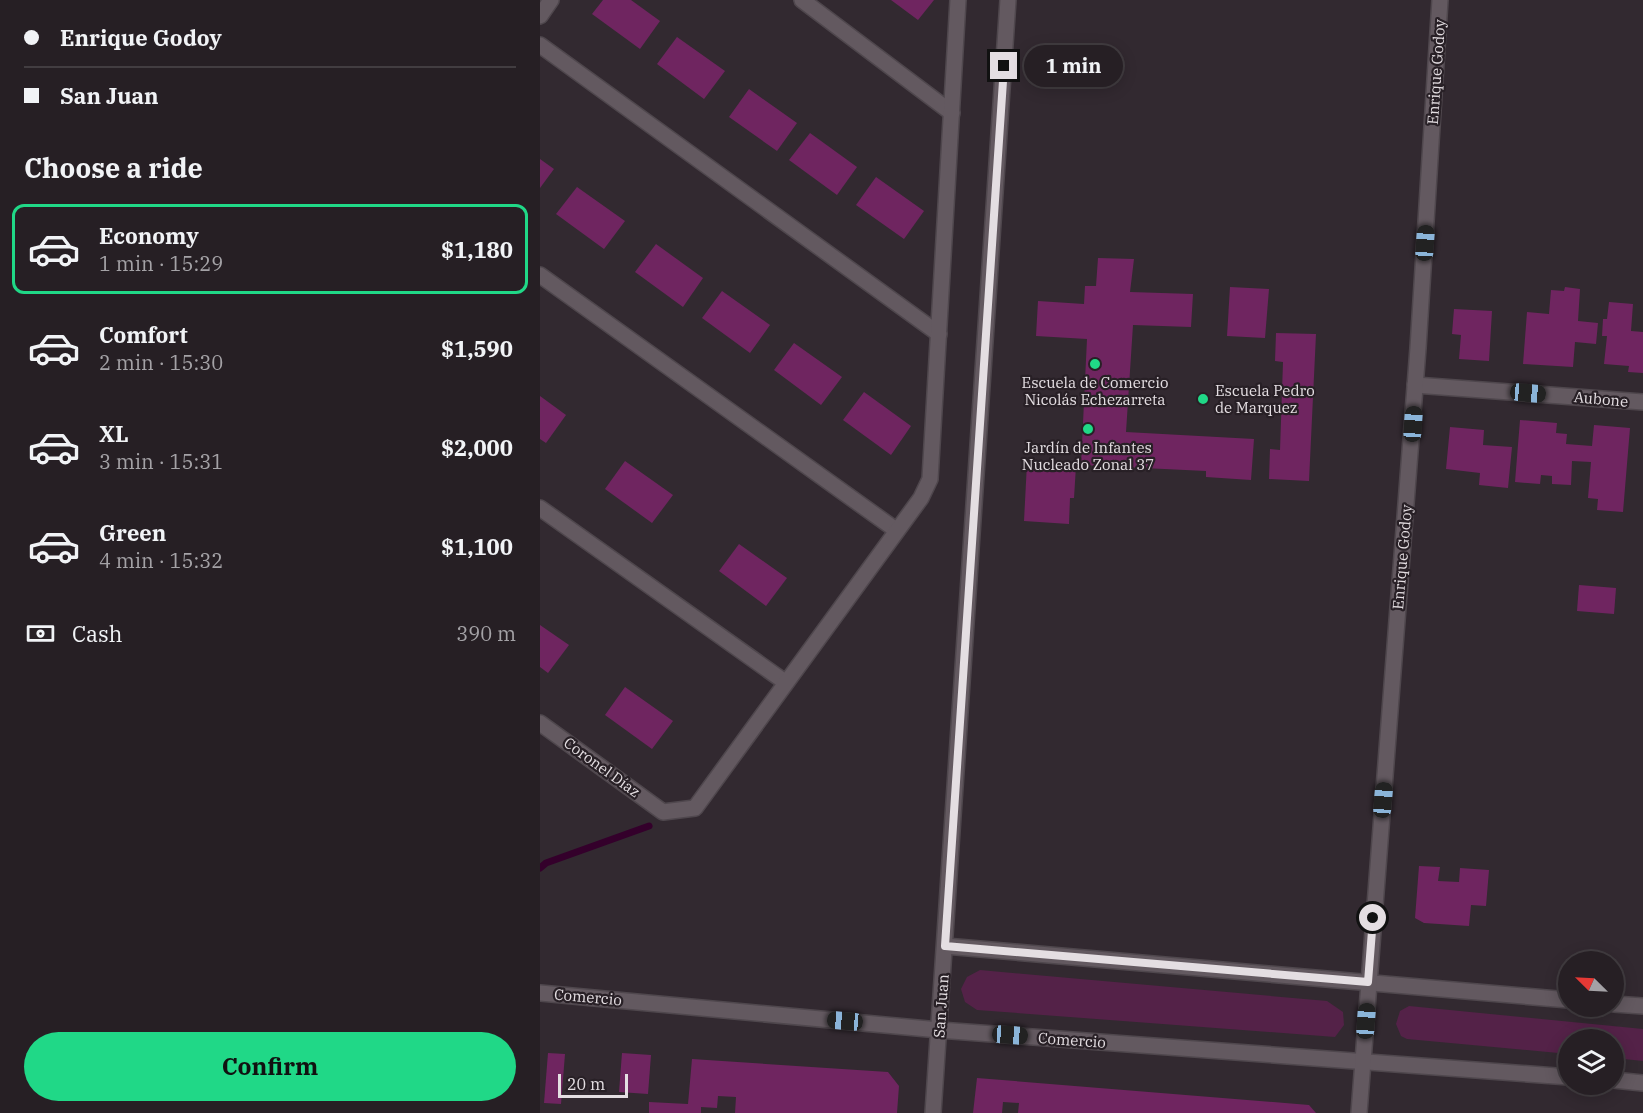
<!DOCTYPE html>
<meta charset="utf-8">
<style>
:root{--surface:#261f24;--page:#322c31;--text:#f1f3f6;--muted:#a4a2a6;--line:#423d41;--accent:#20d887}
body{margin:0;font-family:"IBM Plex Serif",serif;background:var(--page);color:var(--text);height:100vh;display:flex;flex-direction:column;font-size:22px;white-space:nowrap}
*{box-sizing:border-box;margin:0}
p{font-size:20px;color:var(--muted)}
.icon{flex:none;width:33px;height:33px;fill:none;stroke:currentColor;stroke-width:2;stroke-linecap:round;stroke-linejoin:round}
.map{position:relative;flex:1;overflow:hidden}
.drawer{display:flex;flex-direction:column;background:var(--surface);width:540px}
.drawer>*{flex:none}
.top-card{display:grid;align-content:center;height:132px;padding:0 24px;background:var(--surface)}
.needle{width:39px;rotate:294deg}
.fabs{position:absolute;left:1018px;top:951px;display:grid;gap:12px}
.fabs a{display:grid;place-items:center;width:66px;height:66px;border-radius:50%;background:var(--surface);box-shadow:0 3px 15px #0003,0 0 0 2px var(--line);font-size:30px}
.scale{position:absolute;left:18px;bottom:15px;width:70px;box-sizing:border-box;padding-left:6px;border:3px solid #e4dee2;border-top:0;font-size:16px;line-height:21px;white-space:nowrap;color:#e4dee2;-webkit-text-stroke:4px #282026;paint-order:stroke}
.end{position:absolute;width:27px;height:27px;margin:-14px;border:8px solid #e4dee2;background:#111;box-shadow:0 0 0 3px #111}
.from{border-radius:50%}
.bubble{position:absolute;height:42px;border-radius:21px;background:var(--surface);box-shadow:0 3px 15px #0003,0 0 0 2px var(--line);font-size:20px;font-weight:800;line-height:42px;text-align:center}
.car{position:absolute;width:18px;height:36px;margin:-18px -9px;border-radius:8px;box-shadow:0 0 4px 2px #0007;background:linear-gradient(#222 24%,#8ab4d8 0 40%,#222 0 76%,#8ab4d8 0 86%,#222 0)}
.top-card b{display:flex;align-items:center;gap:21px;height:57px;font-size:22px}
.top-card b+b{border-top:2px solid var(--line)}
.top-card i{width:15px;height:15px;background:var(--text)}
ul{padding:0;list-style:none}
li{display:flex;align-items:center;gap:18px;height:90px;margin:0 12px 9px;padding:0 12px;border:3px solid transparent;border-radius:12px}
li div{flex:1}
li b{display:block;font-size:22px}
li em{font-style:normal;font-weight:800}
li.current{border-color:var(--accent)}
li>.icon{width:54px;height:54px;stroke-width:1.5}
h2{padding:0 24px;font-size:27px;line-height:72px}
.pay{display:flex;align-items:center;gap:15px;height:66px;padding:0 24px;font-size:22px}
.pay p{margin-inline-start:auto}
.primary-button{display:flex;gap:12px;margin-top:auto;padding:12px 24px}
.primary-button a{flex:1;height:69px;border-radius:36px;background:var(--accent);color:#111;font-size:24px;font-weight:800;line-height:69px;text-align:center}
main{display:flex;flex:1;min-height:0}
.map>svg:first-child{display:block}
</style>
<main>
<section class="drawer">
<div class="top-card">
<b><i class="from"></i>Enrique Godoy</b>
<b><i></i>San Juan</b>
</div>
<h2>Choose a ride</h2>
<ul>
<li class="current"><svg class="icon" aria-label="car" viewBox="0 0 24 24"><path d="M5 17H2v-5l4-1 3-4h7l3 4 3 1v5h-3M9 17h6M6 11h13"/><circle cx="7" cy="17" r="2"/><circle cx="17" cy="17" r="2"/></svg><div><b>Economy</b><p>1 min · 15:29</p></div><em>$1,180</em></li>
<li><svg class="icon" aria-label="car" viewBox="0 0 24 24"><path d="M5 17H2v-5l4-1 3-4h7l3 4 3 1v5h-3M9 17h6M6 11h13"/><circle cx="7" cy="17" r="2"/><circle cx="17" cy="17" r="2"/></svg><div><b>Comfort</b><p>2 min · 15:30</p></div><em>$1,590</em></li>
<li><svg class="icon" aria-label="car" viewBox="0 0 24 24"><path d="M5 17H2v-5l4-1 3-4h7l3 4 3 1v5h-3M9 17h6M6 11h13"/><circle cx="7" cy="17" r="2"/><circle cx="17" cy="17" r="2"/></svg><div><b>XL</b><p>3 min · 15:31</p></div><em>$2,000</em></li>
<li><svg class="icon" aria-label="car" viewBox="0 0 24 24"><path d="M5 17H2v-5l4-1 3-4h7l3 4 3 1v5h-3M9 17h6M6 11h13"/><circle cx="7" cy="17" r="2"/><circle cx="17" cy="17" r="2"/></svg><div><b>Green</b><p>4 min · 15:32</p></div><em>$1,100</em></li>
</ul>
<div class="pay"><svg class="icon" aria-label="cash" viewBox="0 0 24 24"><path d="M3 7h18v10H3z"/><circle cx="12" cy="12" r="2"/></svg>Cash<p>390 m</p></div>
<div class="primary-button"><a>Confirm</a></div>
</section>
<div class="map">
<svg width="1103" height="1113" viewBox="0 0 1103 1113">
<rect width="100%" height="100%" fill="#322930"/>
<g fill="#542248">
<path d="M440 970 787 1001 803 1012 804 1025 795 1037 437 1010 425 1002 421 989 427 977Z"/>
<path d="M869 1006 1103 1029V1061L1074 1058V1040H1029V1054L867 1039 861 1036 856 1024 860 1011Z"/>
</g>
<g fill="none" stroke-linecap="round" stroke-linejoin="round">
<path stroke="#34002b" stroke-width="7" d="M0 868 6 863 109 826"/>
</g>
<g fill="#6f2560">
<path d="M63 0H91L120 21 100 49 52 14Z"/>
<path d="M351 0H394L378 20Z"/>
<path d="M137 37 185 71 164 99 117 64Z"/>
<path d="M209 89 257 123 237 151 189 117Z"/>
<path d="M270 133 317 167 297 195 249 160Z"/>
<path d="M0 159 14 169 0 188Z"/>
<path d="M336 177 384 211 364 239 316 205Z"/>
<path d="M37 187 85 221 64 249 16 214Z"/>
<path d="M116 244 163 278 143 307 95 272Z"/>
<path d="M558 258 594 259 590 292 653 294 651 327 593 325 586 432 714 439 711 480 666 477V471L541 465 547 339 496 336 498 301 544 304 545 286H556Z"/>
<path d="M690 287 729 289 725 338 687 336Z"/>
<path d="M1025 287 1040 289 1038 321 1058 323 1056 344 1035 342 1033 367 983 364 987 312 1009 314 1011 290 1024 291Z"/>
<path d="M182 291 230 325 210 353 162 318Z"/>
<path d="M1069 302 1093 304 1091 331 1103 332V373L1088 372 1089 366 1064 364 1067 336H1062L1063 319H1067Z"/>
<path d="M914 309 952 311 949 361 919 359 921 335 912 334Z"/>
<path d="M736 333 776 334 769 481 729 479 730 449 740 450 743 362 735 361Z"/>
<path d="M254 343 302 377 281 405 234 370Z"/>
<path d="M324 392 371 426 351 455 303 420Z"/>
<path d="M0 396 26 415 6 443 0 439Z"/>
<path d="M980 420 1017 423 1016 433 1027 434 1026 444 1052 446 1054 425 1090 428 1083 512 1057 510 1058 499 1048 498 1051 462 1032 461 1031 485 1012 484V476L1001 475 1000 484 975 482Z"/>
<path d="M910 427 944 430 943 445 972 447 968 488 939 485 940 473 906 469Z"/>
<path d="M85 461 133 495 112 523 65 489Z"/>
<path d="M487 463 536 466 534 498H530L529 524 484 521Z"/>
<path d="M199 544 247 578 226 606 179 571Z"/>
<path d="M1039 585 1076 588 1074 614 1037 611Z"/>
<path d="M0 625 29 645 8 673 0 667Z"/>
<path d="M85 687 133 721 112 749 65 715Z"/>
<path d="M879 866 900 867 898 881 919 882 920 868 949 870 946 906 931 905 929 926 884 923 875 918Z"/>
<path d="M8 1053 25 1054 21 1104 4 1103Z"/>
<path d="M82 1053 111 1055 108 1094 79 1092Z"/>
<path d="M152 1059 348 1072 359 1086 357 1113H195L196 1097 178 1096 177 1108 161 1107V1113H109V1102L148 1104Z"/>
<path d="M437 1078 769 1105 776 1113H478L479 1103 463 1102 462 1113H433Z"/>
</g>
<g fill="none" stroke-linecap="round" stroke-linejoin="round">
<defs>
<g id="street">
<path d="M262 0 412 113"/>
<path d="M0 16 11 0"/>
<path d="M0 45 399 334"/>
<path d="M0 275 356 530"/>
<path d="M875 385 1103 402"/>
<path d="M0 508 245 682"/>
<path d="M0 723 123 812 155 808 381 498 390 479 418 0"/>
<path d="M405 946 1029 1000"/>
<path d="M0 993 399 1030 1029 1077"/>
<path d="M1074 1004 1103 1006"/>
<path d="M1074 1080 1103 1083"/>
<path d="M393 1113 468 0"/>
<path d="M819 1113 878 348 900 0"/>
</g>
</defs>
<use href="#street" stroke="#4f474d" stroke-width="18"/>
<use href="#street" stroke="#635960" stroke-width="15"/>
</g>
<g fill="none" stroke-linecap="round" stroke-linejoin="round">
<path stroke="#e4dee2" stroke-width="8" d="M464 66 405 946 828 982 833 918"/>
</g>
<g fill="#20d887" stroke="#282026" stroke-width="2">
<circle cx="555" cy="364" r="6"/>
<circle cx="663" cy="399" r="6"/>
<circle cx="548" cy="429" r="6"/>
</g>
<g text-anchor="middle" dominant-baseline="central" stroke-width="4.5" stroke-linejoin="round" paint-order="stroke">
<g font-size="15" fill="#e4dee2" stroke="#282026">
<text transform="translate(896 72) rotate(-86)">Enrique Godoy</text>
<text transform="translate(1061 399) rotate(5)">Aubone</text>
<text transform="translate(862 557) rotate(-85)">Enrique Godoy</text>
<text transform="translate(62 767) rotate(36)">Coronel Díaz</text>
<text transform="translate(48 997) rotate(5)">Comercio</text>
<text transform="translate(401 1006) rotate(-86)">San Juan</text>
<text transform="translate(532 1040) rotate(4)">Comercio</text>
</g>
<g font-size="15" fill="#e4dee2" stroke="#282026">
<text x="555" y="382">Escuela de Comercio<tspan x="555" dy="17">Nicolás Echezarreta</tspan></text>
<text x="675" y="390" text-anchor="start">Escuela Pedro<tspan x="675" dy="17">de Marquez</tspan></text>
<text x="548" y="447">Jardín de Infantes<tspan x="548" dy="17">Nucleado Zonal 37</tspan></text>
</g>
</g>
</svg>
<div class="fabs">
<a><svg class="needle" viewBox="-14 -14 28 28"><path d="M0-13l5 13h-10z" fill="#e53935"/><path d="M0 13l5-13h-10z" fill="#a4a2a6"/></svg></a>
<a><svg class="icon" aria-label="layers" viewBox="0 0 24 24"><path d="M12 4l9 5-9 5-9-5zM3 14l9 5 9-5"/></svg></a>
</div>
<div class="scale">20 m</div>
<i class="end from" style="left:833px;top:918px"></i>
<i class="end" style="left:464px;top:66px"></i>
<div class="bubble" style="left:484px;top:45px;width:99px">1 min</div>
<i class="car" style="left:885px;top:243px;rotate:4deg"></i>
<i class="car" style="left:988px;top:393px;rotate:95deg"></i>
<i class="car" style="left:873px;top:424px;rotate:4deg"></i>
<i class="car" style="left:843px;top:800px;rotate:5deg"></i>
<i class="car" style="left:305px;top:1021px;rotate:275deg"></i>
<i class="car" style="left:826px;top:1021px;rotate:4deg"></i>
<i class="car" style="left:470px;top:1035px;rotate:94deg"></i>
</div>
</main>
